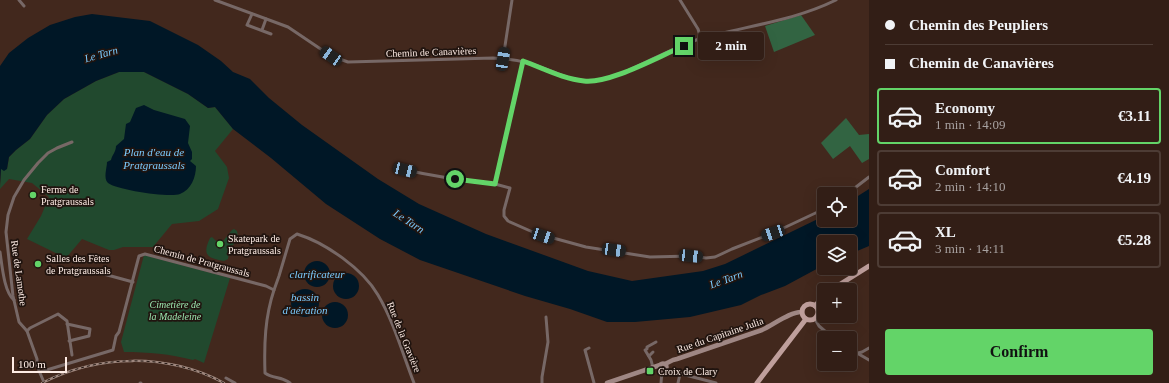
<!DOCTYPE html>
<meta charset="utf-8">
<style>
:root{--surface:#321e16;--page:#3d2b23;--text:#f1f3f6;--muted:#a8a2a1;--line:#4d3c35;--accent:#63d468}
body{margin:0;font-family:"Times New Roman",serif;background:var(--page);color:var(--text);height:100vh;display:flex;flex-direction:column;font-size:15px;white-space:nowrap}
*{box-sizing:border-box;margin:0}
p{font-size:13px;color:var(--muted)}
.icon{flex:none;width:22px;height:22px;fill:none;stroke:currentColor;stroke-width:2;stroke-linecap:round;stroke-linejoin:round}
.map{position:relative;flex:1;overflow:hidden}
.panel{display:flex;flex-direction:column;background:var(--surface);width:300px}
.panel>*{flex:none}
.top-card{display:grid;align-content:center;height:88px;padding:0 16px;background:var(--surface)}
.buttons{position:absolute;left:817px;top:187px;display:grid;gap:8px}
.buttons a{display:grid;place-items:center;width:40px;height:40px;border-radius:4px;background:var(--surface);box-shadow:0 4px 16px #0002,0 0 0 1px var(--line);font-size:20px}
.scale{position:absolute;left:12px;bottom:10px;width:55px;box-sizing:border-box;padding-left:4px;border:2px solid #feece5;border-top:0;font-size:11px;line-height:14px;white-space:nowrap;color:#feece5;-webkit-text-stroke:3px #20140f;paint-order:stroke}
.end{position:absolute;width:18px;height:18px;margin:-9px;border:5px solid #63d468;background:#111;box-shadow:0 0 0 2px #111}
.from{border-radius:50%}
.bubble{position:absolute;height:28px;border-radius:4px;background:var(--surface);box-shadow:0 4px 16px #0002,0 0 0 1px var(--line);font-size:13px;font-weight:600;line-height:28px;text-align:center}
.car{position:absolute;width:12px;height:24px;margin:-12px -6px;border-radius:5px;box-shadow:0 0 3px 1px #0007;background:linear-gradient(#222 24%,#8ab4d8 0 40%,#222 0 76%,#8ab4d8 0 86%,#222 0)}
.top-card b{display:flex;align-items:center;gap:14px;height:38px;font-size:15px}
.top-card b+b{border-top:1px solid var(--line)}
.top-card i{width:10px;height:10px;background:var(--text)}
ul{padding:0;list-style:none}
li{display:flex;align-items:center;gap:12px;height:56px;margin:0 8px 6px;padding:0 8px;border:2px solid var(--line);border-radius:4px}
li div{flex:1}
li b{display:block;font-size:15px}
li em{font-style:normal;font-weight:600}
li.current{border-color:var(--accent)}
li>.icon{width:36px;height:36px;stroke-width:1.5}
.primary-button{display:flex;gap:8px;margin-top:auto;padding:8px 16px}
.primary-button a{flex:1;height:46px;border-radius:4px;background:var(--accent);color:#111;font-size:16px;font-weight:600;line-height:46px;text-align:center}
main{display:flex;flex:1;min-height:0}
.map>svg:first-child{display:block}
</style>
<main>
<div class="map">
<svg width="869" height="383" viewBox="0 0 869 383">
<rect width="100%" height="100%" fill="#42281d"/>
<g fill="#21492e">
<path d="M119 72H144L188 94 208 108 215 107 233 129 215 151 227 167 229 178 218 209 199 221 172 224 153 247H123L114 250H109L82 239 66 258 27 239 41 216 49 197 32 183 9 179 0 189 1 169H7L9 157 16 150 30 139 47 115 64 99 96 81Z"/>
<path d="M234 229 237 231C239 240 237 242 230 247L228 259 224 261C207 258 202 255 210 238L212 237 216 241H223L232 230Z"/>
<path d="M144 255 230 278 204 363 195 359 193 360C170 354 148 352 124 352L121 342Z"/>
</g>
<g fill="#326442">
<path d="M801 15 815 35 774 52 765 26Z"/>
<path d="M846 118 859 135 869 134V159L862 163 850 146 833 159 821 143Z"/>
</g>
<g fill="#001726">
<path d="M92 14 150 21 198 45 221 61 233 72 250 79 269 98 302 125 378 179 419 204 486 234 588 271 632 281 703 271 725 264 824 216V220H850V201L869 189V246L850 254V242H824V265L785 286 761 295 741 305 690 317 635 322H607L570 309 525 296 420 260 380 239 326 204 271 158 233 129 215 107 208 108 188 94 144 72H119L96 81 64 99 47 115 30 139 16 150 9 157 7 169 4 171 1 169 0 184V66L9 53 28 38 50 25 75 17Z"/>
<path d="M144 105 154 110 185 119 190 126 188 143 192 152V159L190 161 196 166C196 177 191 190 180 194 170 198 117 190 108 183 103 178 107 168 107 162L111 160C112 155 116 152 116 146L124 139 126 124 130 122 136 108Z"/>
<circle cx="317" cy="274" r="13"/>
<circle cx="346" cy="286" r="13"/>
<circle cx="305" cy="303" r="14"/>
<circle cx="335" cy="315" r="13"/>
</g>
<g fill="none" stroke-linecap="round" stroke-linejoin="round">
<g stroke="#776866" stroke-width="3">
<path d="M19 0 24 6"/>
<path d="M215 0 288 27 331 56 348 62 493 58C510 59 525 61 540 67 556 72 572 82 589 81 610 81 629 70 646 62 664 54 681 45 699 39 745 26 794 21 836 0"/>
<path d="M680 0 698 29 701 39"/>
<path d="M252 14 247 25 271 34"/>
<path d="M262 30 266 19"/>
<path d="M503 59 512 0"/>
<path d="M396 168C428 175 462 181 495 184L523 61"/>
<path d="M495 184 510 188 504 210V216L508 221 535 233 586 247 650 257 691 256 706 258 715 257 732 249 773 233 824 209"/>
<path d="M847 194 869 177"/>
<path d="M0 252C2 265 4 292 14 300"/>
<path d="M100 273 133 282"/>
<path d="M274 290 279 276 290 239 297 234C326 243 363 269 378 295 394 322 403 355 414 383"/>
<path d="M815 319 819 326 833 338"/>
<path d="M67 324 90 329 89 336 69 341"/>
<path d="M27 331 30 328 58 314 67 321 72 355"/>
<path d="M589 348 585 350 594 383"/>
<path d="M850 349 869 360"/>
<path d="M858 353 862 352 869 348"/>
<path d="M649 356 653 352"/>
<path d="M653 368 651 360 645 350 647 349V347L656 342"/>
<path d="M666 370 716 383"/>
<path d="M40 372 113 350 116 336 119 332 139 256 145 254 266 286 274 290C265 317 264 344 265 373 273 379 281 376 290 383"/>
<path d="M226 378 235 383"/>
<path d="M43 380 37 366V359L27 331 19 322 13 296 6 232 8 215 14 197 24 180 38 163 48 153 57 148 72 142"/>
<path d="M140 383H141"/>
<path d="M542 383V377L548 342 546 317"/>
<path d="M661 383 662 371"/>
<path d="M678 383 680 374"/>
</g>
<g stroke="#9f8784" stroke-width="4.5">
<circle cx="663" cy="367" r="3.5"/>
<path d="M665 364 673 360 677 359 762 330C773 325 791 311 802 312"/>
<path d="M607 383 660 365"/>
</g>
<g stroke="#bf9f9c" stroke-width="5">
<path d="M831 290 869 266"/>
<circle cx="810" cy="312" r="8"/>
<path d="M815 306 824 296"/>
<path d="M757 383 806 319"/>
</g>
<defs>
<path id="rail" d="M42 383C98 354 168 353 224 383"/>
</defs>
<use href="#rail" stroke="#9e877e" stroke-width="2.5"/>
<use href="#rail" stroke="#20140f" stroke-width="1" stroke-dasharray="3" stroke-linecap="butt"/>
</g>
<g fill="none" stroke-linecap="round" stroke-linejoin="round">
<path stroke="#63d468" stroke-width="5" d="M455 179 495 184 523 61C543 68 563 79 584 81 610 84 659 56 684 46"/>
</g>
<g fill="#63d468" stroke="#20140f" stroke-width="1.5">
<circle cx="33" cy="195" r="4"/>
<circle cx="220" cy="244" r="4"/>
<circle cx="38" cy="264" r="4"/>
<rect x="646" y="367" width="8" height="8" rx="2"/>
</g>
<g text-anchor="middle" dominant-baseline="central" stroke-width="3.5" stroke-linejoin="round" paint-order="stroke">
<g font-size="10" fill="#feece5" stroke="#20140f">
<text transform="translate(431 52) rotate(-2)">Chemin de Canavières</text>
<text transform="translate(202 261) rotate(15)">Chemin de Pratgraussals</text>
<text transform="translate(19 273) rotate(82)">Rue de Lamothe</text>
<text transform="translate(720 335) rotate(-19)">Rue du Capitaine Julia</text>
<text transform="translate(404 337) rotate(68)">Rue de la Gravière</text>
</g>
<g font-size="10" fill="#feece5" stroke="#20140f" text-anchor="start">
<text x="41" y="189">Ferme de<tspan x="41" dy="12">Pratgraussals</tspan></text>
<text x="228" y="238">Skatepark de<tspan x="228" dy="12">Pratgraussals</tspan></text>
<text x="46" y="258">Salles des Fêtes<tspan x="46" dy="12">de Pratgraussals</tspan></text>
<text x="658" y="371">Croix de Clary</text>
</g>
<g font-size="10" font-style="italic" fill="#9ae6af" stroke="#20140f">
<text x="175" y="304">Cimetière de<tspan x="175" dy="12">la Madeleine</tspan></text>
</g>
<g font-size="11" font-style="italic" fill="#7bccff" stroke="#20140f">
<text transform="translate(101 54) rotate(-16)">Le Tarn</text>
<text x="154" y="152">Plan d'eau de<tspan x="154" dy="13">Pratgraussals</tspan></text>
<text transform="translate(409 221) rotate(33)">Le Tarn</text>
<text x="317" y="274">clarificateur</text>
<text transform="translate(726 279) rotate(-20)">Le Tarn</text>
<text x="305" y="297">bassin<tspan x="305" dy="13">d'aération</tspan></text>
</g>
</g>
</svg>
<div class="buttons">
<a><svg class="icon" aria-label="locate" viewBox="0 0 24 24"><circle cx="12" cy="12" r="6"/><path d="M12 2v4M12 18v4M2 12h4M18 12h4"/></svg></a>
<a><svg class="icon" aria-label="layers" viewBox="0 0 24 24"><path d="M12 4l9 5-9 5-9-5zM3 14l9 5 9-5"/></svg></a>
<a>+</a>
<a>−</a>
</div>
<div class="scale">100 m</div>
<i class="end from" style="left:455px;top:179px"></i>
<i class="end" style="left:684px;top:46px"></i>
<div class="bubble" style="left:698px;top:32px;width:66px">2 min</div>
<i class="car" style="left:331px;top:56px;rotate:304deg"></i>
<i class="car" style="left:503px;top:59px;rotate:9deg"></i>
<i class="car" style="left:405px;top:170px;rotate:104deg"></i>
<i class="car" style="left:773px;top:233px;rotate:251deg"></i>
<i class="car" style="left:543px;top:236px;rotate:108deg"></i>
<i class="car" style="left:614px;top:250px;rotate:98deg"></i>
<i class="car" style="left:691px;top:256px;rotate:96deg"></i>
</div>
<section class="panel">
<div class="top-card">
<b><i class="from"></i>Chemin des Peupliers</b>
<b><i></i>Chemin de Canavières</b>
</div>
<ul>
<li class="current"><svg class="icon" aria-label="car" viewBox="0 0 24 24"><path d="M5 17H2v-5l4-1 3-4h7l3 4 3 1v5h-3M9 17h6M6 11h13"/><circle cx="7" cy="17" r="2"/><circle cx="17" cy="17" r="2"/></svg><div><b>Economy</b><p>1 min · 14:09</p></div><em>€3.11</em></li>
<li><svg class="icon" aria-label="car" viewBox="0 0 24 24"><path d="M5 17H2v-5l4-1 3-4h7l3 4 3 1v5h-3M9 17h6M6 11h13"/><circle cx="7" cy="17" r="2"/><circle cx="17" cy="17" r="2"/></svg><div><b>Comfort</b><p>2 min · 14:10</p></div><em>€4.19</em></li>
<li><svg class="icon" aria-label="car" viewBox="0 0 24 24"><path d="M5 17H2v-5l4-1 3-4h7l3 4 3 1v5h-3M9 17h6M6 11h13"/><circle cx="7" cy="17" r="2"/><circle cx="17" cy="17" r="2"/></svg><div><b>XL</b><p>3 min · 14:11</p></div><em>€5.28</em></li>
</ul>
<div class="primary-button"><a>Confirm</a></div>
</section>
</main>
